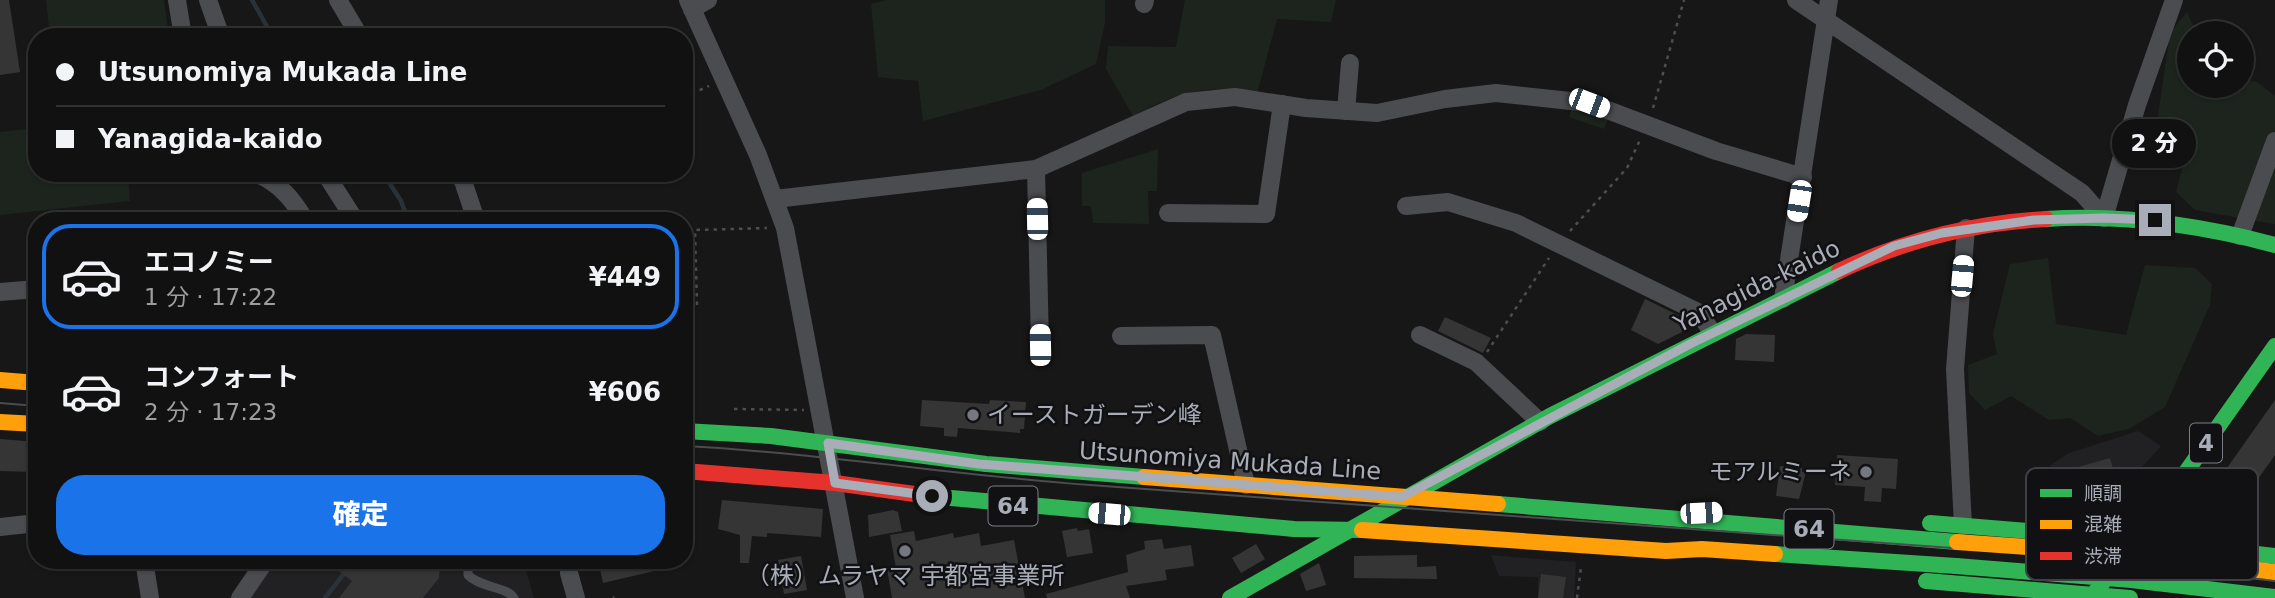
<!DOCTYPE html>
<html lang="ja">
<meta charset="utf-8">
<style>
:root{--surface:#111;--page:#1a1a1a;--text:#f1f3f6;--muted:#9c9d9f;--line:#303131;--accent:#1a73e8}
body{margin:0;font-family:"DejaVu Sans","Noto Sans JP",sans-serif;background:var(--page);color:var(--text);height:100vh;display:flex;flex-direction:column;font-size:26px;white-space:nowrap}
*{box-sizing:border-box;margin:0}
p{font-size:23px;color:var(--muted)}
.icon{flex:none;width:38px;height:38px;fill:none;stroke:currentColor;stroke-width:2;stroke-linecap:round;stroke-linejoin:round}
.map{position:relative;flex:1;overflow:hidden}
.sheet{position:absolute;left:28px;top:212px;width:665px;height:357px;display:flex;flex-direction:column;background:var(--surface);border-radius:28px;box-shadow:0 2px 5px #0004,0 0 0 2px var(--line)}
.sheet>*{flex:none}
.guide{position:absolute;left:28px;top:28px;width:665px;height:154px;border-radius:28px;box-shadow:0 2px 5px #0004,0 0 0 2px var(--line);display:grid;align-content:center;height:154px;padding:0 28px;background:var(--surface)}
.fabs{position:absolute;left:2177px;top:21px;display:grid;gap:14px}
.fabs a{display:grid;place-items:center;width:77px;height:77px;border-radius:50%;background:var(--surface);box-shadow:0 2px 5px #0004,0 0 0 2px var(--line);font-size:35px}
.end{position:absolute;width:32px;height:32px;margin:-16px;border:9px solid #a8adb8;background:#111;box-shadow:0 0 0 4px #111}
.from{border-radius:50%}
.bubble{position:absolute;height:49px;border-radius:24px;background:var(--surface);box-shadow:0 2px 5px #0004,0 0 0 2px var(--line);font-size:23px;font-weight:800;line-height:49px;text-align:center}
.car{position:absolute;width:21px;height:42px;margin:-21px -10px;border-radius:9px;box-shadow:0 0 5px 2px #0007;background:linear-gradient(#fff 24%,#345 0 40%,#fff 0 76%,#345 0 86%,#fff 0)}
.guide b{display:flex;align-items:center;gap:24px;height:66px;font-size:26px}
.guide b+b{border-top:2px solid var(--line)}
.guide i{width:18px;height:18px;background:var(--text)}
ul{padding:12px 0 0;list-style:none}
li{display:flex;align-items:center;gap:21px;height:105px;margin:0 14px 10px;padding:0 14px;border:4px solid transparent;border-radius:28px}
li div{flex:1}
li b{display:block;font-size:26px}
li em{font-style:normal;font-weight:800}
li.active{border-color:var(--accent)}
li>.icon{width:63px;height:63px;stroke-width:1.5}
.button{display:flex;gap:14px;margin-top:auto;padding:14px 28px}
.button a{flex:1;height:80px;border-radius:28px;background:var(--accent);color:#fff;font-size:28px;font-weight:800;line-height:80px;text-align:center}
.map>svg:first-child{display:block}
</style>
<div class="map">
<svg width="2275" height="598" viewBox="0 0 2275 598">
<rect width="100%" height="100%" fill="#171717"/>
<g fill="#212123">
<path d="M2138 431 2161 446 2107 506 2093 514 2037 511 2051 465 2069 453Z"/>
<path d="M1491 555 1576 562 1574 598H1538V577L1499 576Z"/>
<path d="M274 560H593V563L475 568V571L526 570 534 598H248Z"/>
</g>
<g fill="#1d241e">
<path d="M46 0H164L169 37H50Z"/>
<path d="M887 0H1105V23L1096 64 1041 90 923 121 918 81 878 77 871 4Z"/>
<path d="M1185 0H1336L1331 22 1277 19 1257 94C1202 84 1182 91 1133 116L1106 69 1108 46 1176 47Z"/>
<path d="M2187 12 2196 33H2189V86H2242V78L2257 82 2275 96V224L2195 210 2176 192 2190 138 2158 116 2170 33Z"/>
<path d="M1573 106 1609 116 1604 129 1569 117Z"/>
<path d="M37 128V173H128L130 201 0 215V132Z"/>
<path d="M1158 149 1157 191H1148L1149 224 1093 223 1091 206H1082V173Z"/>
<path d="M2048 258 2056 324 2126 335 2145 265 2195 268 2212 284 2210 305 2165 407 2129 429 2098 436 2070 418 2049 420 2011 396 1985 410 1969 393 1968 365 1997 354 1993 334 2010 264Z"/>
</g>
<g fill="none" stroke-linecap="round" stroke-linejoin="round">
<g stroke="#2a3239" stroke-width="4.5">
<path d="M252 0 273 37"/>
<path d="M383 173 401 201 408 220"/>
<path d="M325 598 346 571"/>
</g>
</g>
<g fill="#353536">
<path d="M0 0H9L20 72 0 75Z"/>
<path d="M1645 299 1690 321 1694 326 1658 344 1631 330Z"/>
<path d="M1445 317 1491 338 1483 353 1438 331Z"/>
<path d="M1746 334 1775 335 1774 362 1735 360 1736 339Z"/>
<path d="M922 400 989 404 990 400 1026 402 1024 429H1020V433L958 428 957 437 944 436V428L920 426Z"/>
<path d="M2275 400V455L2236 510 2210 492Z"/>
<path d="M0 439 37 442V472L0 471Z"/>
<path d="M1837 455 1898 459 1896 489 1882 488 1881 502 1864 501 1865 487 1835 485Z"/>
<path d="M2110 458 2114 472 2065 493 2057 473Z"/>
<path d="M1780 466 1802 468V472H1806L1799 499 1776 496Z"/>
<path d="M722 500 823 509 821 537 767 533V537L752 536 749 563H740V535L718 529Z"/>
<path d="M893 510 898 512 902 531 869 537 868 515Z"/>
<path d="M1077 528 1078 531 1089 529 1093 553 1067 557 1062 531Z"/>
<path d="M914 531 916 541 953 533 954 538 979 533 981 546 1014 540 1025 598H892L887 569 896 568 890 535Z"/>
<path d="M1162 539 1164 549 1191 545 1194 566 1165 570 1167 580 1126 586 1130 598H1047L1046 594 1128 572 1126 555 1145 549 1144 541Z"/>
<path d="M1256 544 1265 559 1241 573 1232 558Z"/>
<path d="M1417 555V567L1436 566 1437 579 1354 578V556Z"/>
<path d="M801 556 807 590 784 594 778 560Z"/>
<path d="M324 560H440L439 578 423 598H339L352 581Z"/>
<path d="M619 560H679L680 565 603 583 599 564Z"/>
<path d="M1319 563 1326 585 1306 591 1300 574Z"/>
<path d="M1541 574 1566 577 1563 598H1538Z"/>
</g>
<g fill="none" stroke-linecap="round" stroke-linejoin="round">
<g stroke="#4d4e52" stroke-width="2.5" stroke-dasharray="3.5 5" stroke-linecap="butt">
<path d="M684 97 709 86"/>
<path d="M1653 108 1684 0"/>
<path d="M563 174V173"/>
<path d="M1570 231 1627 168 1640 140"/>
<path d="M697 305 695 230 767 228"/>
<path d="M1487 352 1549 258"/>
<path d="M734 409 804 410"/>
<path d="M613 597 614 598"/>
<path d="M1577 598 1581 567"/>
</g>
<path stroke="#4b4c50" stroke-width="9" d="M468 560V575C481 588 508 587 514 598"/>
<g stroke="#4b4c50" stroke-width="18">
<path d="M177 0 183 37"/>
<path d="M208 0 221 37"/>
<path d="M338 0 360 37"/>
<path d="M688 0 758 155 785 228 855 598"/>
<path d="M1796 0 2082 193 2104 218"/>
<path d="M1144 4 1145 0"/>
<path d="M692 9 708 0"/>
<path d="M1346 111 1350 63"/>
<path d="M1036 169 1040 345"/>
<path d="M255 173C279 183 292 198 305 220"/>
<path d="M325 173 355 220"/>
<path d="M457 173 463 181 476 220"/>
<path d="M775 199 1036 169 1186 102 1235 97 1306 108 1377 113 1445 99 1496 93 1589 103 1716 151 1803 177"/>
<path d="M1406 206 1448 202 1516 223 1698 312 1713 333"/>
<path d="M1168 213 1266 214 1282 104"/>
<path d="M2104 218 2137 105 2174 0"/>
<path d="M2240 236 2275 141"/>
<path d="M0 292 37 289"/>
<path d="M1783 299 1829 0"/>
<path d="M1420 335 1476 362 1540 422"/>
<path d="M1121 336 1212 335 1246 485"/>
<path d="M1963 526 1955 369 1966 228"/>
<path d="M0 527 37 523"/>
<path d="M144 560 150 598"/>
<path d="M569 573 576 598"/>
<path d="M240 598 266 560"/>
</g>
<g stroke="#30b455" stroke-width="16">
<path d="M2046 219C2124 214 2200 225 2275 245"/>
<path d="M684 431 771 436 986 464 1144 477"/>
<path d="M929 496 1294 529 1362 530"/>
<path d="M1498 504 1957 542"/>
<path d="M1930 523 2138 540 2275 556"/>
<path d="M1775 554 1956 566"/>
<path d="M1926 581 2130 598"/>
<path d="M1230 598 1550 416 1839 271"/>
<path d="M2090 598 2138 540 2275 346"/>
</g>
<g stroke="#ff9f0a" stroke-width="16">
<path d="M0 380 37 383"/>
<path d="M0 422 37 424"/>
<path d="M1144 477 1498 504"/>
<path d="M1362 530 1666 551 1702 549 1775 554"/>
</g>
<g stroke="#e5322d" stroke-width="16">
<path d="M1839 271C1905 240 1973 223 2046 219"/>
<path d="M684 471 835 483 929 496"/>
</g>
<g stroke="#4b4c4f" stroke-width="2">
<path d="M0 403 37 406"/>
<path d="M684 446C820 453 954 475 1090 485L2047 555 2275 581"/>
</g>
<path stroke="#30b455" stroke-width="16" d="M1956 566 2131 580 2275 597"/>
<path stroke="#ff9f0a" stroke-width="16" d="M1957 542 2141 555 2275 572"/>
</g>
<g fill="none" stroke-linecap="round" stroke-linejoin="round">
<path stroke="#a8adb8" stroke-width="9" d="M932 496 835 483 828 443 979 464 1402 497 1692 343 1894 246 1942 233 2034 220 2104 218 2155 220"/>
</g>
<g fill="#757880" stroke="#111113" stroke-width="2.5">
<circle cx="973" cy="415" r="7"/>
<circle cx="1866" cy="472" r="7"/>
<circle cx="905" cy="551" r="7"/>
</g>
<g text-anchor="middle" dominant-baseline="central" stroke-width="5" stroke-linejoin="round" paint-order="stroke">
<g fill="#111113" stroke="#7b7e86" stroke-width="2">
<rect x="2190" y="423.5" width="32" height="39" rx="5"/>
<rect x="988.5" y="486.5" width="49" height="39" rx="5"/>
<rect x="1784.5" y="509.5" width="49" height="39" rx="5"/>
</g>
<g font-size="23" font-weight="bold" fill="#a8adb8">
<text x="2206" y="443">4</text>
<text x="1013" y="506">64</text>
<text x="1809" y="529">64</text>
</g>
<g font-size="24" fill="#a8adb8" stroke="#111113">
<text transform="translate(1757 286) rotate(-26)">Yanagida-kaido</text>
<text transform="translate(1230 461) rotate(4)">Utsunomiya Mukada Line</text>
</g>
<g font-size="24" fill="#a8adb8" stroke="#111113" text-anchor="start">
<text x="987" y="415">イーストガーデン峰</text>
<text x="1852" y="472" text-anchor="end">モアルミーネ</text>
<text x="905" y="576" text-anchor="middle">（株）ムラヤマ 宇都宮事業所</text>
</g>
</g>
<rect x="2026" y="468" width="232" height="112" rx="10" fill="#111113" stroke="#3e4045" stroke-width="2"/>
<rect x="2040" y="489" width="32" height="8" fill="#30b455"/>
<rect x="2040" y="520" width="32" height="9" fill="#ff9f0a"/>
<rect x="2040" y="552" width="32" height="8" fill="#e5322d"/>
<g font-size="19" fill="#a8adb8">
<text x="2084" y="500">順調</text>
<text x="2084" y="531">混雑</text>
<text x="2084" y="563">渋滞</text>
</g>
</svg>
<div class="fabs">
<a><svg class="icon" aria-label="locate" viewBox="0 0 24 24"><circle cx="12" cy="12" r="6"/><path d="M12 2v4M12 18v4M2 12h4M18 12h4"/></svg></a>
</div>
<i class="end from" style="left:932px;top:496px"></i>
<i class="end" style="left:2155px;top:220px"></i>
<div class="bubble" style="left:2112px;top:119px;width:84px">2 分</div>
<i class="car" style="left:1589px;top:103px;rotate:111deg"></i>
<i class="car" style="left:1799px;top:201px;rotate:189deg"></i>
<i class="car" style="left:1037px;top:219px;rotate:359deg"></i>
<i class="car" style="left:1962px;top:276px;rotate:5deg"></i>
<i class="car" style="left:1040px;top:345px;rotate:359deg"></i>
<i class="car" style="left:1701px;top:513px;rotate:87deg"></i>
<i class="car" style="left:1109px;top:514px;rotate:275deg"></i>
<div class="guide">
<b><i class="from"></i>Utsunomiya Mukada Line</b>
<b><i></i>Yanagida-kaido</b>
</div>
<section class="sheet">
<ul>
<li class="active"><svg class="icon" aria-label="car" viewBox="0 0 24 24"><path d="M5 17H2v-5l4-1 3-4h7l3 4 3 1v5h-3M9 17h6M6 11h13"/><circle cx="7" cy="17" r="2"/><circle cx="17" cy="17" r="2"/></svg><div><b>エコノミー</b><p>1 分 · 17:22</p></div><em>¥449</em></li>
<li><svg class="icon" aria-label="car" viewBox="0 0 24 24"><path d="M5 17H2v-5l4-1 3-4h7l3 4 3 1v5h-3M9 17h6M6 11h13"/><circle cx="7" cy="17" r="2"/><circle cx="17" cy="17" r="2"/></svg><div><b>コンフォート</b><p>2 分 · 17:23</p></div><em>¥606</em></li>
</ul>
<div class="button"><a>確定</a></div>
</section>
</div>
